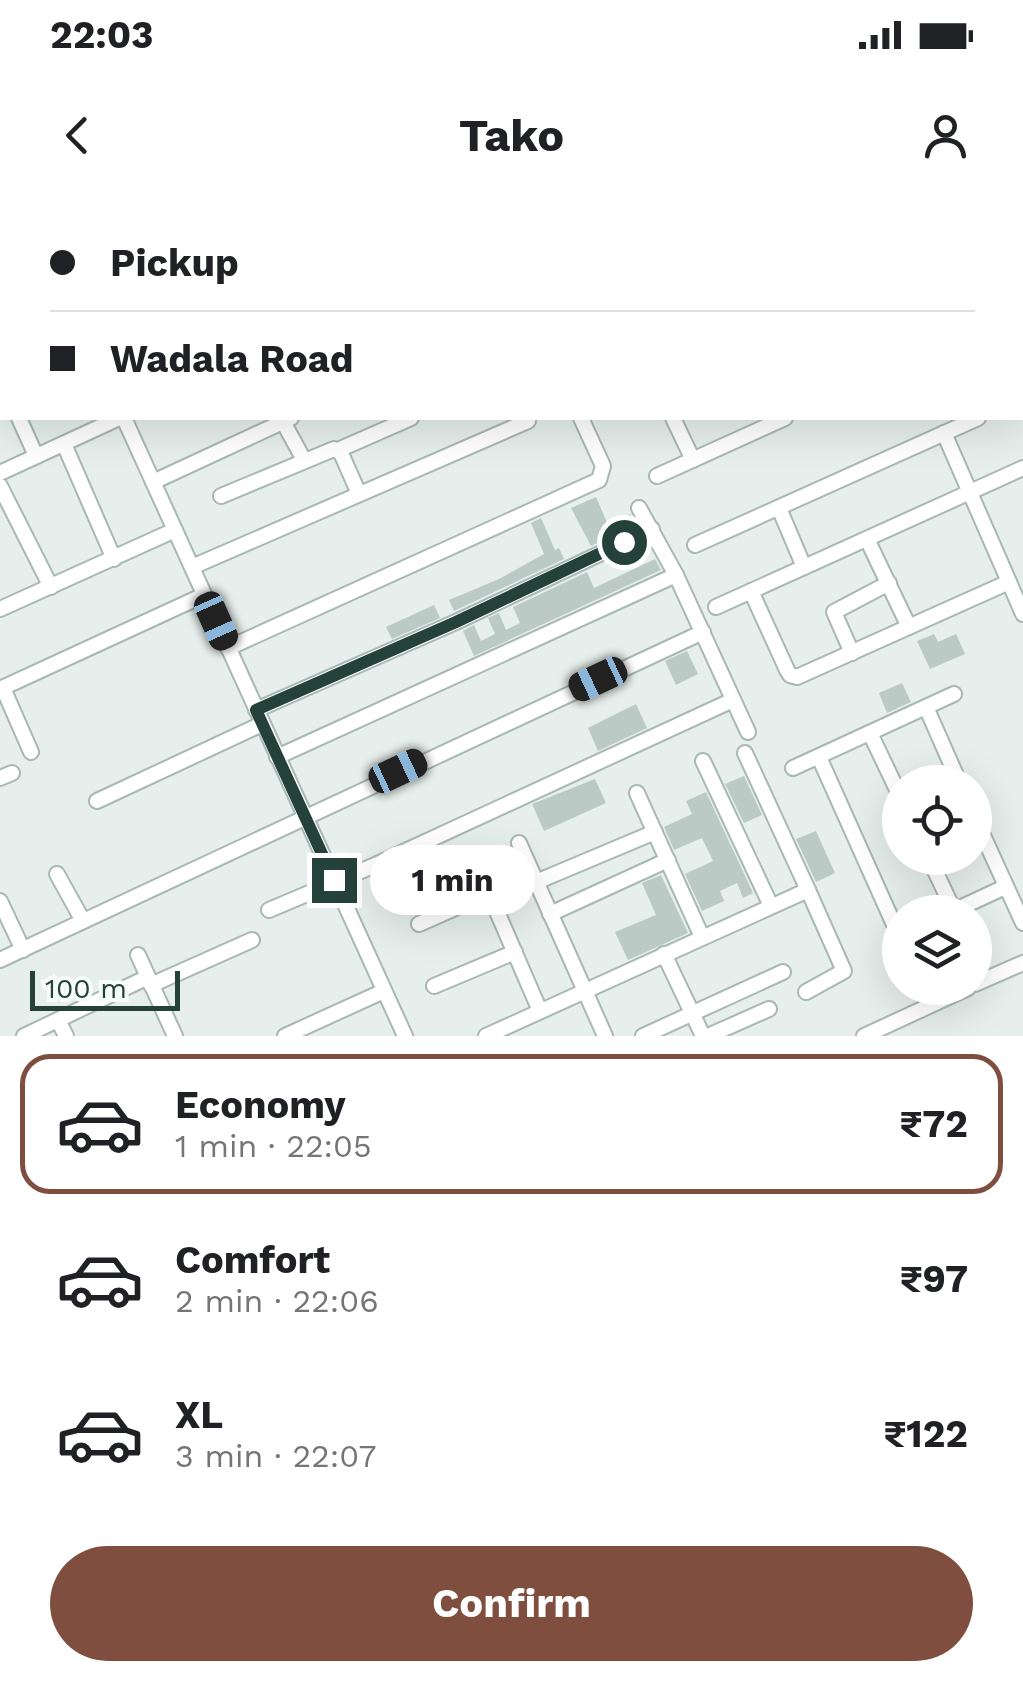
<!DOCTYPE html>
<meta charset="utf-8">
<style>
:root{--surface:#fff;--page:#f6f6f6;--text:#202124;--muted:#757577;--line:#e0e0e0;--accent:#7f4e3f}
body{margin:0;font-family:"Work Sans",sans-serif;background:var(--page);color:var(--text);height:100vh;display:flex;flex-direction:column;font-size:38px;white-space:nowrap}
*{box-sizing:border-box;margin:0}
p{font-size:32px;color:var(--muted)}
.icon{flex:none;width:55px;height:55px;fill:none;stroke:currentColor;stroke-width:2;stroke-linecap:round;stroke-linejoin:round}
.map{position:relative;height:836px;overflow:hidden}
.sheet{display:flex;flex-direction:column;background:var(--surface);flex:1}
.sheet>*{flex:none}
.hud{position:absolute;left:0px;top:0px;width:1025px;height:220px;box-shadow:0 10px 40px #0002;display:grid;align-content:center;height:220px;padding:0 50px;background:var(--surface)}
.tools{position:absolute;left:882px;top:565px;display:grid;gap:20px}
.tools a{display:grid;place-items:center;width:110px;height:110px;border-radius:50%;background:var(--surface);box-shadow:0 10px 40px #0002;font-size:50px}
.scale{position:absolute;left:30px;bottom:25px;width:150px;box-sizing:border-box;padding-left:10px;border:5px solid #24423a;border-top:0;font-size:28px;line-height:35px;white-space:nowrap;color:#24423a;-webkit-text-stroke:8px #f7fbf9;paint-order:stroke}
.end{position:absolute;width:45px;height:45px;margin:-22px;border:12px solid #24423a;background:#fff;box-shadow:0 0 0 5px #fff}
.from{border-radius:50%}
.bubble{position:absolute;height:70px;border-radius:35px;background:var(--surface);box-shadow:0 10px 40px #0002;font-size:32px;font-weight:700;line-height:70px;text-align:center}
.car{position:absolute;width:30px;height:60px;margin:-30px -15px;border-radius:12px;box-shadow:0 0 8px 2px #0007;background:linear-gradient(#222 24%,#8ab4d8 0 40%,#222 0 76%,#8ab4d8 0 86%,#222 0)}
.hud b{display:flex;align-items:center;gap:35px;height:95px;font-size:38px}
.hud b+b{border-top:2px solid var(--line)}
.hud i{width:25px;height:25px;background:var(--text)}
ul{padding:18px 0 0;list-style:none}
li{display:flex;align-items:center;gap:30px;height:140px;margin:0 20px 15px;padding:0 30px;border:5px solid transparent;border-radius:30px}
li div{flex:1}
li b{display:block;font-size:38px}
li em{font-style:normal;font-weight:700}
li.current{border-color:var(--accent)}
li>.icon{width:90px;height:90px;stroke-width:1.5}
.cta{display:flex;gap:20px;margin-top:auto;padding:20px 50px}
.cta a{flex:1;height:115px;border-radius:60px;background:var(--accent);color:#fff;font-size:40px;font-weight:700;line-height:115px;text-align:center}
.status{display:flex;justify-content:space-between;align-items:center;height:70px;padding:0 50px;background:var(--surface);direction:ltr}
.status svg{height:28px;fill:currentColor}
header{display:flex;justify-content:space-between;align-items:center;height:130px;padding:0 50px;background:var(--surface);font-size:45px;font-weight:700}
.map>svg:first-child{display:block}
</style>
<div class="status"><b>22:03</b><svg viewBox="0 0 49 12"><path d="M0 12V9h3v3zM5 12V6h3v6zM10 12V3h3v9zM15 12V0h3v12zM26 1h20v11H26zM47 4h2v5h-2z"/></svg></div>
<header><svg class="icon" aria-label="back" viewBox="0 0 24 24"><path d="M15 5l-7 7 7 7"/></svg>Tako<svg class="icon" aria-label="person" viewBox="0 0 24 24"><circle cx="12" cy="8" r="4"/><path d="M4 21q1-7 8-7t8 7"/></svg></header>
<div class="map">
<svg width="1023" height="836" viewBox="0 0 1023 836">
<rect width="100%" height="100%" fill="#e6efeb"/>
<g fill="#bbcac4">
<path d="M596 297 609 327 630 314 636 325 591 346 571 308Z"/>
<path d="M541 318 555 350 559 348 564 359 454 411 449 400 499 379 544 354 531 323Z"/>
<path d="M655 359 661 370 474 456 463 431 474 425 481 441 495 434 488 418 499 413 506 430 520 423 513 407 587 372 594 388Z"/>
<path d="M434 405 440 418 392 439 386 427Z"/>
<path d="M934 434 938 442 956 434 965 454 930 469 917 441Z"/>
<path d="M687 451 698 474 676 485 665 461Z"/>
<path d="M902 483 911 502 887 513 879 493Z"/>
<path d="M636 504 647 528 598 551 588 528Z"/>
<path d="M744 576 762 615 744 623 725 584Z"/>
<path d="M595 579 606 603 544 631 532 604Z"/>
<path d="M706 592 753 693 743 698 737 683 720 691 724 701 702 711 685 674 713 661 702 638 674 650 664 627 692 614 686 601Z"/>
<path d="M816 631 835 673 816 682 796 639Z"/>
<path d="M661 675 688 733 628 760 615 732 656 715 642 683Z"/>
</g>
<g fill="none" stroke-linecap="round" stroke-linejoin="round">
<defs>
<g id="minor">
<path d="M24 0 25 2"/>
<path d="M86 0 87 2"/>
<path d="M168 0 169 2"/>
<path d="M841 0 842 2"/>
<path d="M903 0 905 2"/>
<path d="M201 2 207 0"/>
<path d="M290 2 295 0"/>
<path d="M467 2 473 0"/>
<path d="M592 2 598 0"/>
<path d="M722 2 727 0"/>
<path d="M0 41 2 40"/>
<path d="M0 174 2 179"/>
<path d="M1022 197H1023"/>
<path d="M19 218 36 256"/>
<path d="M124 218 405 836"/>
<path d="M281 218 304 260"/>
<path d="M673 218 693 260"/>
<path d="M944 233 1023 414"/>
<path d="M64 244 114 359"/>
<path d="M338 250 411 218"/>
<path d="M0 273 119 218"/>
<path d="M657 276 785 218"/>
<path d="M153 282 291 218"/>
<path d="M0 286 51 387"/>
<path d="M221 296 334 249 341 253 359 294"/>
<path d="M639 308 676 375 748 532"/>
<path d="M779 308 804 367"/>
<path d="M867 339 909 427"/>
<path d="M695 345 978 218"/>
<path d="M192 367 528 221"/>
<path d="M751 391 787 470 790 475 797 477 1009 382"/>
<path d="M716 407 1023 268"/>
<path d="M0 409 175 330"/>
<path d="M228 448 599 280 603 266 581 218"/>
<path d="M852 453 834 412 889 383"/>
<path d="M3 488 31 552"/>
<path d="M0 489 204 395"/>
<path d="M926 507 959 582"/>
<path d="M256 510 456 422 652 329"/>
<path d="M870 533 900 596"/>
<path d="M277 557 676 375"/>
<path d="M819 557 900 738"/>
<path d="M703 561 771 706"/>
<path d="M793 568 954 494"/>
<path d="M0 578 12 573"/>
<path d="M637 593 702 737"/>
<path d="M97 601 262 524"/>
<path d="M975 618 1023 723"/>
<path d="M519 643 605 836"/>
<path d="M929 658 954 711"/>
<path d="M57 674 83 721"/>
<path d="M536 682 655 632"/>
<path d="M0 701 23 750"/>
<path d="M269 710 373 666 733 500"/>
<path d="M951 712 1005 687"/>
<path d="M550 714 668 660"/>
<path d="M419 724 489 693 540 811"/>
<path d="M664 754 703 836"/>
<path d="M138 755 175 836"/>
<path d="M0 760 703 432"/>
<path d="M975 784 1023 763"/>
<path d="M151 785 252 740"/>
<path d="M434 786 515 752"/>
<path d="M922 788 930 805"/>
<path d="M806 792 844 771 808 690"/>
<path d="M58 820 66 836"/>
<path d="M24 836 148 777"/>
<path d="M285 836 384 791"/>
<path d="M486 836 808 690 745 553"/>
<path d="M643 836 783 772"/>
<path d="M708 836 769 809"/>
<path d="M864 836 968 788"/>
</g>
</defs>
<use href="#minor" stroke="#a8b8b2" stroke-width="18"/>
<use href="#minor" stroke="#fff" stroke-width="14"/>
</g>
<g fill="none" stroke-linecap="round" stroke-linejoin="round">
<path stroke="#24423a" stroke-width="12" d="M334 680 256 510 456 422 624 342"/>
</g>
</svg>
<div class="tools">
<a><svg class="icon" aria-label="locate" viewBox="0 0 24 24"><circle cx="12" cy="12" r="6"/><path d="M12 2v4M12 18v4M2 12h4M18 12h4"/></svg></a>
<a><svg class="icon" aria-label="layers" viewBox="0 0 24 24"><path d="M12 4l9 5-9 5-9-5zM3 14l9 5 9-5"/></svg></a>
</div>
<div class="scale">100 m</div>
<i class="end from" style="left:624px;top:342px"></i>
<i class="end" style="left:334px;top:680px"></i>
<div class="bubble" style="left:370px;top:645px;width:165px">1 min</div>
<i class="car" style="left:216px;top:421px;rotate:156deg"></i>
<i class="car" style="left:598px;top:479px;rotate:245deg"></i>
<i class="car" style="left:398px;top:571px;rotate:65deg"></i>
<div class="hud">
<b><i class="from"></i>Pickup</b>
<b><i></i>Wadala Road</b>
</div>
</div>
<section class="sheet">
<ul>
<li class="current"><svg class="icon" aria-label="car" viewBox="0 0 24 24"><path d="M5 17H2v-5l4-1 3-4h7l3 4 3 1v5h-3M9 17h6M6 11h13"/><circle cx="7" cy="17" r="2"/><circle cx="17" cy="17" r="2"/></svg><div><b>Economy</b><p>1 min · 22:05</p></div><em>₹72</em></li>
<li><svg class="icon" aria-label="car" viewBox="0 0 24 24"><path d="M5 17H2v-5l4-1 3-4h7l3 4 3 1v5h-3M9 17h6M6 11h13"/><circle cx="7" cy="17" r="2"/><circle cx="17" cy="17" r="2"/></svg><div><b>Comfort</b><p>2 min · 22:06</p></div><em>₹97</em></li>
<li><svg class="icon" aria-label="car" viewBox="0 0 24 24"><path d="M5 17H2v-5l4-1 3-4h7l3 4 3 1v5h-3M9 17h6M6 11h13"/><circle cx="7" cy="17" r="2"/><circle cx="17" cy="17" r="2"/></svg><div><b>XL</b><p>3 min · 22:07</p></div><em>₹122</em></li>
</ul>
<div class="cta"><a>Confirm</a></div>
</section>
